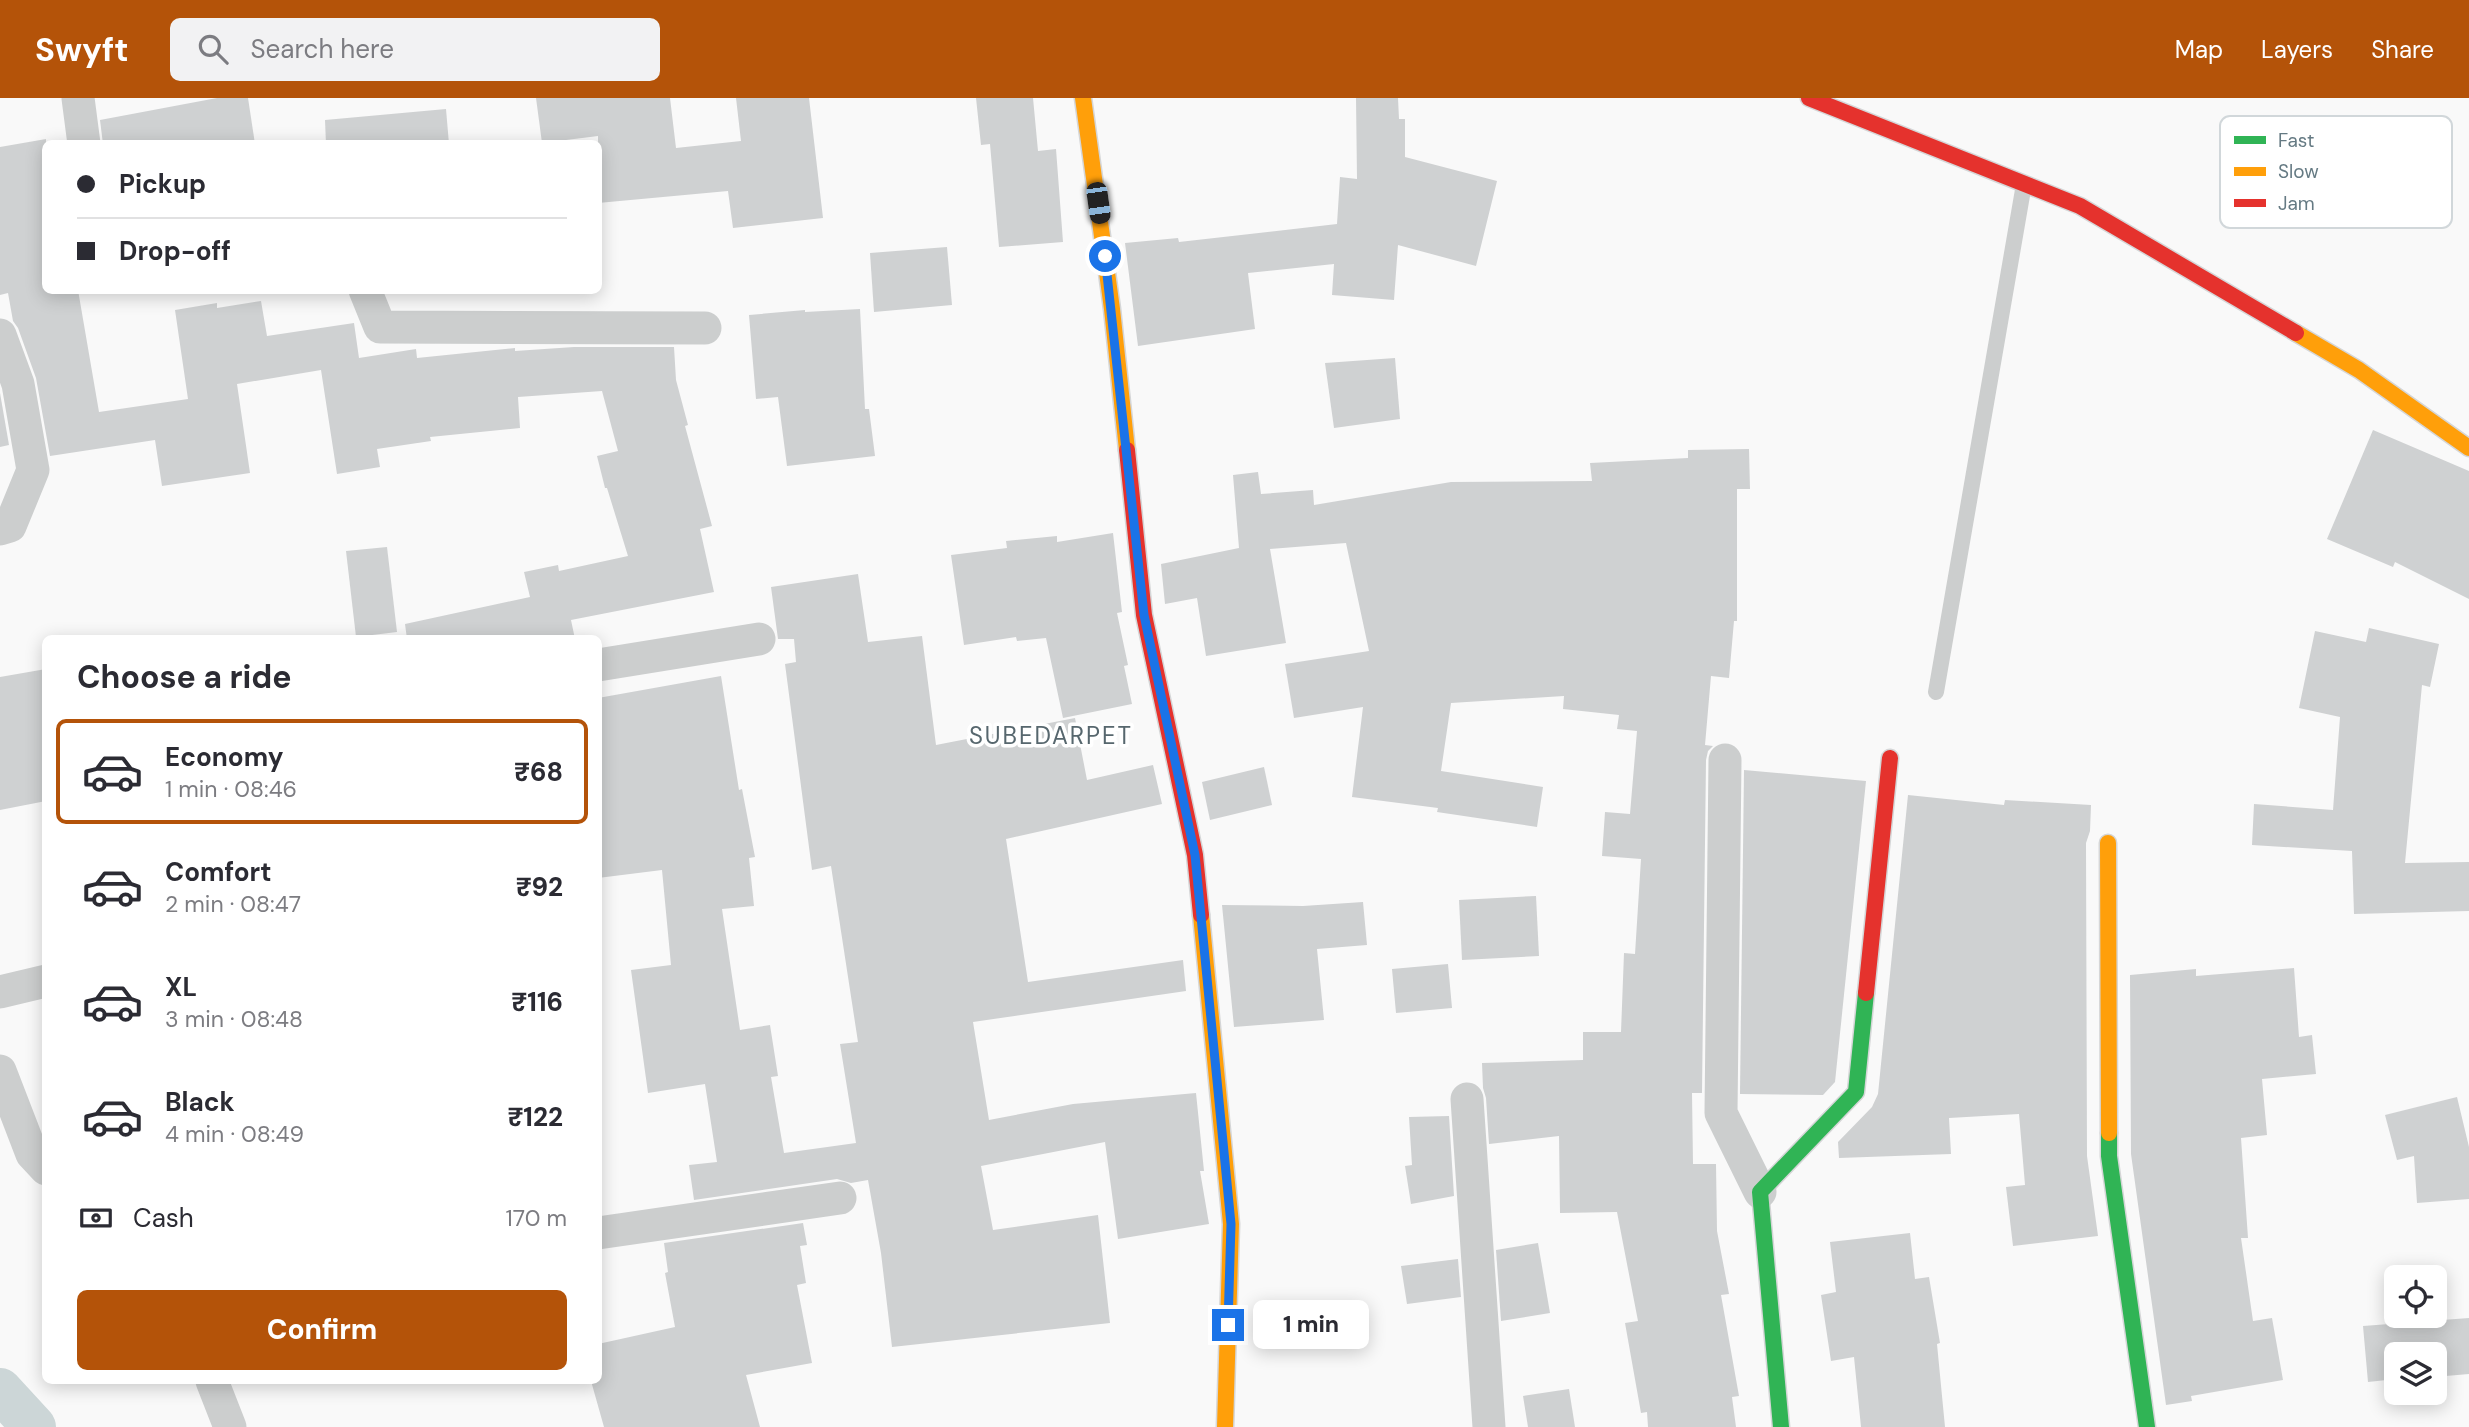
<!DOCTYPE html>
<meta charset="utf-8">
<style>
:root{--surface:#fff;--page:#f2f2f3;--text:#2b2b33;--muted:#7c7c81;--line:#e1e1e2;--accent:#b45309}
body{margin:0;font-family:"DM Sans",sans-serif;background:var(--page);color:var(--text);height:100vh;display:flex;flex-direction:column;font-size:26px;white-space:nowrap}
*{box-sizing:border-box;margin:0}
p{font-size:23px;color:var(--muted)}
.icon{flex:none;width:38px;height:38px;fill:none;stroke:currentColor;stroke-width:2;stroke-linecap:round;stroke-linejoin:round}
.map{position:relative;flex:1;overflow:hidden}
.side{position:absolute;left:42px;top:537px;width:560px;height:749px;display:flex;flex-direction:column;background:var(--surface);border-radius:10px;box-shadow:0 4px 18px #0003}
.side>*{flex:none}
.top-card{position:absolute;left:42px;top:42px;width:560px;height:154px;border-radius:10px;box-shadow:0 4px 18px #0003;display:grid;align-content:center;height:154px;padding:0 35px;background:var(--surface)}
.buttons{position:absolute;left:2384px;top:1167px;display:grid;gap:14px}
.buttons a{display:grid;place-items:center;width:63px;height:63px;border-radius:10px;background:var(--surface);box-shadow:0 4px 18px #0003;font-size:35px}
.end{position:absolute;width:32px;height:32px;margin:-16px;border:9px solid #1a73e8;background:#fff;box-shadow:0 0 0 4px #fff}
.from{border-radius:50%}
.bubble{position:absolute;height:49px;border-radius:10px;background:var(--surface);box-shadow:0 4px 18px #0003;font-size:23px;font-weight:800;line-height:49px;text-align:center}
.car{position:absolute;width:21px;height:42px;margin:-21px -10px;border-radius:9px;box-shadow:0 0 5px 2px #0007;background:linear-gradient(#222 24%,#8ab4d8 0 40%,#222 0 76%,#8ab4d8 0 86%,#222 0)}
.top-card b{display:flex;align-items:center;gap:24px;height:66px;font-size:26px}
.top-card b+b{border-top:2px solid var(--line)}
.top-card i{width:18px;height:18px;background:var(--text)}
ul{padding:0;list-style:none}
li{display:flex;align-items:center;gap:21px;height:105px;margin:0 14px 10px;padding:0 21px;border:4px solid transparent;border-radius:10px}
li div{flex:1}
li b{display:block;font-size:26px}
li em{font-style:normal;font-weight:800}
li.active{border-color:var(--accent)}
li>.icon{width:63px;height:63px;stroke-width:1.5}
h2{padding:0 35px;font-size:32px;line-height:84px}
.pay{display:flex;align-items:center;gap:18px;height:77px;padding:0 35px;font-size:26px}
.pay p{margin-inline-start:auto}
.button{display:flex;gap:14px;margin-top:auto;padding:14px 35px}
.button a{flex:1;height:80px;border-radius:10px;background:var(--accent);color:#fff;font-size:28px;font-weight:800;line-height:80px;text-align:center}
header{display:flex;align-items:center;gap:42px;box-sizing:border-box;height:98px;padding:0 35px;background:var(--accent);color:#fff}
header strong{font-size:33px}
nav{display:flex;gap:38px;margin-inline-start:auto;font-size:24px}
.search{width:490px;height:63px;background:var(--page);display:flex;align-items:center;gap:18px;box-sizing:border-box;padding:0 24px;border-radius:10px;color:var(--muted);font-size:26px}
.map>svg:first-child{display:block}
</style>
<header>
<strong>Swyft</strong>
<div class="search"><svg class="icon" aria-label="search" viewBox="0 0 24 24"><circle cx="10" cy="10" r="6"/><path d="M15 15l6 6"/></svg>Search here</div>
<nav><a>Map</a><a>Layers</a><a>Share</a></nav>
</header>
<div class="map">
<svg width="2469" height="1329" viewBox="0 0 2469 1329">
<rect width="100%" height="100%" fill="#f9f9f9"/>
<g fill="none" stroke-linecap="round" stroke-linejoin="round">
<path stroke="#ccd6d7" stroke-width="44" d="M0 1292 34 1329"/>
</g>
<g fill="#cfd1d2">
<path d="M217 0H248L255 46H103L100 22Z"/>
<path d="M536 0H670L676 50 741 43 736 0H809L823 120 733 130 728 93 598 105V38L542 45Z"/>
<path d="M976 0H1033L1038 53 1056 51 1063 144 999 149 990 46 981 47Z"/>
<path d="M1356 0H1398L1399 21H1405V59L1497 83 1476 168 1398 147 1394 202 1332 197 1334 166 1248 175 1255 231 1138 248 1125 145 1178 140 1179 144 1337 126 1340 79 1357 81Z"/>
<path d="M446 11 449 46H326L325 22Z"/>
<path d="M46 41V192H78L99 314 188 301 175 212 217 205V210L261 203 267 238 354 225 359 260 416 251 417 260 515 250V253L574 249H674L676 282 688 327 685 328 712 428 700 431 714 494 571 522 575 541H407L405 526 530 499 524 474 558 467 559 473 628 458 607 390H605L597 358 618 353 602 293 518 299 520 330 430 339 431 343 377 351 380 369 337 376 321 272 237 286 250 375 162 388 155 342 50 358 36 280 18 230 13 223 8 195 0 197V49Z"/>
<path d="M947 149 952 207 874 214 870 155Z"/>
<path d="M860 211 865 311H869L875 358 787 368 778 299 756 301 749 217 805 212V214Z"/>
<path d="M1395 260 1400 321 1334 330 1325 265Z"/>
<path d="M0 295 9 347 0 349Z"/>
<path d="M2373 332 2469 373V501L2395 464 2393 469 2327 441Z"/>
<path d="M1749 351 1750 391H1737V523H1734L1729 580 1711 578 1705 647 1713 648 1708 653 1706 662 1702 995H1692L1693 1066H1716L1717 1133 1729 1196 1721 1197 1739 1298 1732 1299 1736 1329H1648L1647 1314 1641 1315 1625 1225 1638 1223 1617 1114 1560 1115 1559 1038 1489 1046 1486 1000 1483 990 1482 965 1583 962V934H1621L1624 855 1635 856 1641 761 1602 758 1605 714 1630 716 1637 633 1617 631 1619 617 1563 611 1564 598 1451 605 1441 673 1543 689 1537 729 1437 714 1438 710 1352 699 1363 609 1294 620 1285 566 1369 553 1346 445 1270 451 1286 545 1206 558 1197 500 1165 506 1161 466 1239 450 1233 377 1258 374 1261 396 1313 392 1314 407 1451 384 1592 383 1590 365 1688 360V352Z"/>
<path d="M1113 435 1122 514 1117 515 1128 567 1124 568 1132 606 1063 620 1046 540 1017 543 1016 539 964 547 951 457 1007 450 1006 443 1057 438V444Z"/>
<path d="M387 449 397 534 356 539 346 453Z"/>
<path d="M858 476 868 544 922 538 936 647 1075 620 1087 682 1153 667 1162 706 1006 741 1028 884 1183 862 1186 893 973 924 989 1022 1073 1006 1196 995 1204 1073H1200L1209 1126 1118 1141 1105 1044 981 1068 993 1132 1098 1117 1110 1225 892 1249 881 1155 868 1082 851 1085 837 1081 694 1102 689 1067 717 1064 705 986 648 995 631 872 671 867 662 772 598 780V600L721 578 739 692 742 691 755 759 749 760 754 808 722 811 740 932 770 927 778 978 771 979 784 1055 856 1045 840 946 858 944 831 768 812 772 785 566 796 564 794 541H778L771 489Z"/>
<path d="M2369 530 2439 546 2430 589 2422 587 2405 765 2469 764V813L2354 816 2352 753 2252 747 2254 706 2333 712 2340 619 2299 610 2315 533 2366 544Z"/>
<path d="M46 571V703L0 712V579Z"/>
<path d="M1264 669 1272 707 1210 722 1202 684Z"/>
<path d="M1744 672 1866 683 1835 984 1823 997 1740 996Z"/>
<path d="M1908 697 2004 707 2005 702 2091 707 2090 733 2086 745 2087 1058 2098 1138 2013 1148 2006 1089 2025 1087 2019 1016 1949 1020 1951 1056 1839 1060 1838 1044 1872 1009 1878 996Z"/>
<path d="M1536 798 1539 858 1462 862 1459 802Z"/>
<path d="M1363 804 1367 847 1317 851 1324 922 1234 929 1222 807 1303 808Z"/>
<path d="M1448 866 1452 910 1396 915 1392 871Z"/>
<path d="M2294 870 2299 939 2312 937 2316 976 2262 981 2267 1037 2241 1040 2248 1140H2241L2253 1223 2272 1220 2283 1282 2191 1298 2192 1303 2166 1307 2131 1056 2130 877 2196 871V878Z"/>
<path d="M2457 999 2469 1049V1101L2417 1105 2414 1058 2397 1062 2385 1017Z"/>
<path d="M1449 1018 1454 1098 1411 1106 1405 1068 1412 1067 1409 1019Z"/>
<path d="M803 1125 807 1147 800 1148 806 1185 797 1187 812 1265 746 1277 760 1329H604L591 1283H598V1246L675 1229 665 1175 668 1174 664 1145Z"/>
<path d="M1910 1135 1915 1181 1929 1179 1940 1245 1937 1246 1945 1329H1861L1854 1259 1831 1263 1821 1197 1836 1194 1830 1144Z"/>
<path d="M1538 1145 1550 1215 1501 1223 1496 1152Z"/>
<path d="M1458 1161 1461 1199 1407 1206 1401 1168Z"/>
<path d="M2469 1220V1276L2434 1279V1256H2396V1281L2368 1284 2363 1228Z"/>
<path d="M1569 1291 1575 1329H1528L1523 1298Z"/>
</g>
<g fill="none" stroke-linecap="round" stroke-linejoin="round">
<defs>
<g id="fast">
<path d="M2109 1035V1058L2147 1329"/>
<path d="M1781 1329 1760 1094 1856 994 1866 895"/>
</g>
<g id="slow">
<path d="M1083 0 1112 211 1127 352"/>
<path d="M2296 235 2359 272 2469 350"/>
<path d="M2108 745 2109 1035"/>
<path d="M1201 817 1231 1126 1225 1329"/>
</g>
<g id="jam">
<path d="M1809 0 2080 108 2296 235"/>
<path d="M1127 352 1144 517 1195 757 1201 817"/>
<path d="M1866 895 1890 660"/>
</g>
</defs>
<use href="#fast" stroke="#d5d6d7" stroke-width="19"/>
<use href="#slow" stroke="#d5d6d7" stroke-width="19"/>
<use href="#jam" stroke="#d5d6d7" stroke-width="19"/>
<path stroke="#cccece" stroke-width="16" d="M1936 594 2024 86"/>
<g stroke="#cccece" stroke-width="33">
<path d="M78 0 84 46"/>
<path d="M365 192 380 229 705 230"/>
<path d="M0 237 18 286 33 372 10 428 0 431"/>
<path d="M598 567 759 541"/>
<path d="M1725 662 1721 1015 1760 1094"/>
<path d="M0 894 46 883"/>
<path d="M0 973 32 1056 46 1071"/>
<path d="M1467 1001 1489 1329"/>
<path d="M598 1135 840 1100"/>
<path d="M212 1283 230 1329"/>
</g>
<use href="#fast" stroke="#30b455" stroke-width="16"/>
<use href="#slow" stroke="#ff9f0a" stroke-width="16"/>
<use href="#jam" stroke="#e5322d" stroke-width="16"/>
</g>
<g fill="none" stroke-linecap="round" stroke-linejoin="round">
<path stroke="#1a73e8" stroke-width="9" d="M1105 158 1144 517 1195 757 1231 1126 1228 1227"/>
</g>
<g text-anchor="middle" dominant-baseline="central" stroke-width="7" stroke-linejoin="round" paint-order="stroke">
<g font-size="24" letter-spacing="2" fill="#57676e" stroke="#fff">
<text x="1051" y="637">SUBEDARPET</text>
</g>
</g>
<rect x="2220" y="18" width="232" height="112" rx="10" fill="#fff" stroke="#d1d7da" stroke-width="2"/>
<rect x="2234" y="38" width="32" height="8" fill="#30b455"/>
<rect x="2234" y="69" width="32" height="9" fill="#ff9f0a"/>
<rect x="2234" y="101" width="32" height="8" fill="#e5322d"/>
<g font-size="19" fill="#657a83">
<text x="2278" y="49">Fast</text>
<text x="2278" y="80">Slow</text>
<text x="2278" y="112">Jam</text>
</g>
</svg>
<div class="buttons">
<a><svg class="icon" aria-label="locate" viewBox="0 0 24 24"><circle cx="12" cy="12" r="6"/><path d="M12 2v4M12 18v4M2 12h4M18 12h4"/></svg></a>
<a><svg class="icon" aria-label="layers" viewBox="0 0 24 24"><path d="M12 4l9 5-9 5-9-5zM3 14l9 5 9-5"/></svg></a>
</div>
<i class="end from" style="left:1105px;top:158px"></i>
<i class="end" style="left:1228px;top:1227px"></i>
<div class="bubble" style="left:1253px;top:1202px;width:116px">1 min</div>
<i class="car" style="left:1098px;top:105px;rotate:172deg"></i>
<div class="top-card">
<b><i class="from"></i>Pickup</b>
<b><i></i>Drop-off</b>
</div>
<section class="side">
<h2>Choose a ride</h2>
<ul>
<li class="active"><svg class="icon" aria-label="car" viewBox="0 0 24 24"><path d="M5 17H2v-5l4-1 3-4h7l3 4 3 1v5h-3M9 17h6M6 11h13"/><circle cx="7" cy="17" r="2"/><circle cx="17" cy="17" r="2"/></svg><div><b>Economy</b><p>1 min · 08:46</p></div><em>₹68</em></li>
<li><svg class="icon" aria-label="car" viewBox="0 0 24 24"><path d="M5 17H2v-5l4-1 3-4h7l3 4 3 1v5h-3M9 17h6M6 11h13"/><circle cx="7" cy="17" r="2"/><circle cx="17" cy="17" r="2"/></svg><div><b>Comfort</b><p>2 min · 08:47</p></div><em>₹92</em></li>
<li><svg class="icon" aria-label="car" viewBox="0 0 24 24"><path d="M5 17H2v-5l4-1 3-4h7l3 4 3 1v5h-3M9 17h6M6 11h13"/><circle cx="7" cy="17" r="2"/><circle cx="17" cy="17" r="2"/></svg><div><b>XL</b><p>3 min · 08:48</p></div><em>₹116</em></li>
<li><svg class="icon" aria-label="car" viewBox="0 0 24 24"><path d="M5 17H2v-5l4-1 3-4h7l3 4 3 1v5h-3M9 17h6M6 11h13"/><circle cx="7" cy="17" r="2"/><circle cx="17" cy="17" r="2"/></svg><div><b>Black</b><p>4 min · 08:49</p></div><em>₹122</em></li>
</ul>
<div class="pay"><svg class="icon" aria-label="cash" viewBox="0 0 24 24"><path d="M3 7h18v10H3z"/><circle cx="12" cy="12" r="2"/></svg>Cash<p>170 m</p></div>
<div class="button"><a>Confirm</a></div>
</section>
</div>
